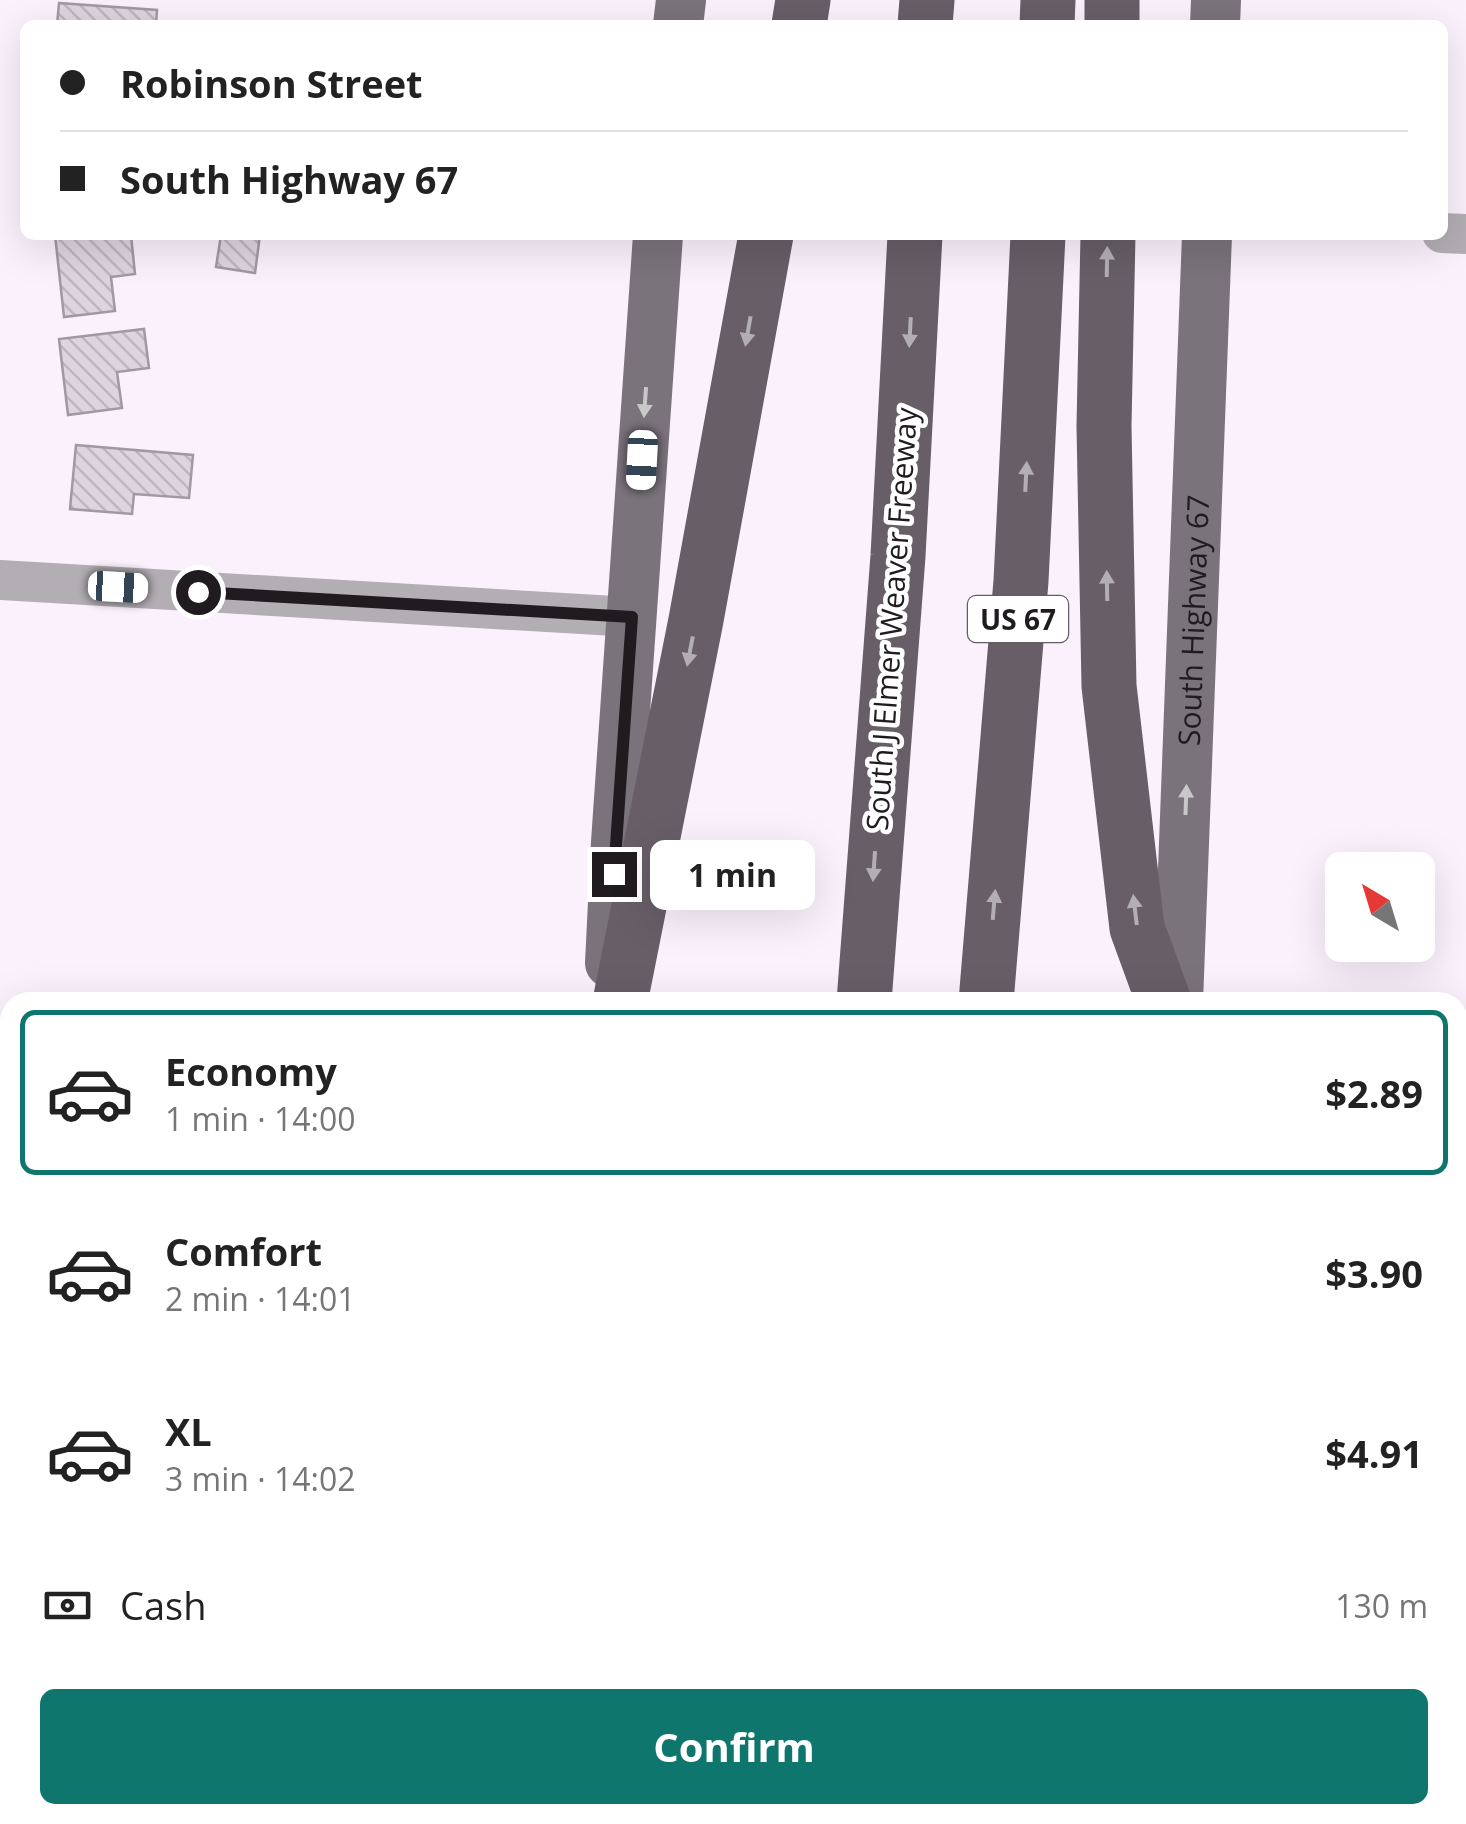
<!DOCTYPE html>
<meta charset="utf-8">
<style>
:root{--surface:#fff;--page:#f2f2f2;--text:#222;--muted:#767676;--line:#e0e0e0;--accent:#0f766e}
body{margin:0;font-family:"Open Sans",sans-serif;background:var(--page);color:var(--text);height:100vh;display:flex;flex-direction:column;font-size:38px;white-space:nowrap}
*{box-sizing:border-box;margin:0}
p{font-size:32px;color:var(--muted)}
.icon{flex:none;width:55px;height:55px;fill:none;stroke:currentColor;stroke-width:2;stroke-linecap:round;stroke-linejoin:round}
.map{position:relative;flex:1;overflow:hidden}
.sheet{position:absolute;left:0px;top:992px;width:1468px;height:832px;display:flex;flex-direction:column;background:var(--surface);border-radius:30px 30px 0 0;box-shadow:0 10px 40px #0002}
.sheet>*{flex:none}
.guide{position:absolute;left:20px;top:20px;width:1428px;height:220px;border-radius:15px;box-shadow:0 10px 40px #0002;display:grid;align-content:center;height:220px;padding:0 40px;background:var(--surface)}
.needle{width:65px;rotate:322deg}
.fabs{position:absolute;left:1325px;top:852px;display:grid;gap:20px}
.fabs a{display:grid;place-items:center;width:110px;height:110px;border-radius:15px;background:var(--surface);box-shadow:0 10px 40px #0002;font-size:50px}
.end{position:absolute;width:45px;height:45px;margin:-22px;border:12px solid #1f1b1f;background:#fff;box-shadow:0 0 0 5px #fff}
.from{border-radius:50%}
.bubble{position:absolute;height:70px;border-radius:15px;background:var(--surface);box-shadow:0 10px 40px #0002;font-size:32px;font-weight:700;line-height:70px;text-align:center}
.car{position:absolute;width:30px;height:60px;margin:-30px -15px;border-radius:12px;box-shadow:0 0 8px 2px #0007;background:linear-gradient(#fff 24%,#345 0 40%,#fff 0 76%,#345 0 86%,#fff 0)}
.guide b{display:flex;align-items:center;gap:35px;height:95px;font-size:38px}
.guide b+b{border-top:2px solid var(--line)}
.guide i{width:25px;height:25px;background:var(--text)}
ul{padding:18px 0 0;list-style:none}
li{display:flex;align-items:center;gap:30px;height:165px;margin:0 20px 15px;padding:0 20px;border:5px solid transparent;border-radius:15px}
li div{flex:1}
li b{display:block;font-size:38px}
li em{font-style:normal;font-weight:700}
li.selected{border-color:var(--accent)}
li>.icon{width:90px;height:90px;stroke-width:1.5}
.pay{display:flex;align-items:center;gap:25px;height:110px;padding:0 40px;font-size:38px}
.pay p{margin-inline-start:auto}
.button{display:flex;gap:20px;margin-top:auto;padding:20px 40px}
.button a{flex:1;height:115px;border-radius:15px;background:var(--accent);color:#fff;font-size:40px;font-weight:700;line-height:115px;text-align:center}
.map>svg:first-child{display:block}
</style>
<div class="map">
<svg width="1466" height="1824" viewBox="0 0 1466 1824">
<defs>
<pattern id="building-back-hatch" width="6" height="6" patternUnits="userSpaceOnUse" patternTransform="scale(2.5)"><rect width="6" height="6" fill="#ded4df"/><path d="M-1 5l2 2M0 0l6 6M5-1l2 2" fill="none" stroke="#beb5bf"/></pattern>
</defs>
<rect width="100%" height="100%" fill="#fbf1fd"/>
<g fill="url(#building-back-hatch)" stroke="#a298a3" stroke-width="2.5">
<path d="M59 3 157 10 156 25H57Z"/>
<path d="M55 235H131L135 274 111 277 115 311 64 317Z"/>
<path d="M221 235H260L255 273 216 267Z"/>
<path d="M144 329 149 368 117 372 122 408 68 415 59 339Z"/>
<path d="M76 445 193 455 189 498 134 494 132 514 70 509Z"/>
<path d="M10 1048V1134L0 1104V1051Z"/>
<path d="M0 1455 10 1458V1489L0 1517Z"/>
</g>
<g fill="none" stroke-linecap="round" stroke-linejoin="round">
<g stroke="#b2aeb3" stroke-width="40">
<path d="M1442 233 1466 234"/>
<path d="M0 580 632 617"/>
<path d="M0 1354 5 1340"/>
<path d="M0 1411 10 1418"/>
<path d="M0 1598 10 1600"/>
</g>
<g stroke="#7b737c" stroke-width="50">
<path d="M678 25 681 0"/>
<path d="M1215 25 1216 0"/>
<path d="M610 963 616 842 658 235"/>
<path id="s1" d="M1178 1002 1207 235"/>
<path d="M1458 1805 1466 1812"/>
<path d="M552 1824 553 1815"/>
<path d="M1135 1824V1815"/>
</g>
<g stroke="#675e68" stroke-width="55">
<path d="M799 25 803 0"/>
<path d="M925 25 927 0"/>
<path d="M1047 25 1048 0"/>
<path d="M1112 25V0"/>
<path d="M1108 235 1104 426 1109 686 1137 928 1164 1002"/>
<path d="M620 1002 696 620 766 235"/>
<path d="M864 1002 898 556 915 235"/>
<path d="M986 1002 1021 581 1038 235"/>
<path d="M801 1824 802 1815"/>
<path d="M917 1824 918 1815"/>
</g>
</g>
<defs><path id="oneway-solid" d="M-6-.8H1V-3.2L6.5 0L1 3.2V.8H-6Z" transform="scale(2.5)"/></defs>
<g fill="#b3aeb4">
<use href="#oneway-solid" transform="translate(1107 262) rotate(-89)"/>
<use href="#oneway-solid" transform="translate(748 331) rotate(100)"/>
<use href="#oneway-solid" transform="translate(910 332) rotate(93)"/>
<use href="#oneway-solid" transform="translate(1026 477) rotate(-87)"/>
<use href="#oneway-solid" transform="translate(1107 586) rotate(-91)"/>
<use href="#oneway-solid" transform="translate(690 651) rotate(101)"/>
<use href="#oneway-solid" transform="translate(874 866) rotate(94)"/>
<use href="#oneway-solid" transform="translate(994 905) rotate(-85)"/>
<use href="#oneway-solid" transform="translate(1135 910) rotate(-97)"/>
</g>
<g fill="#cac7cb">
<use href="#oneway-solid" transform="translate(645 402) rotate(94)"/>
<use href="#oneway-solid" transform="translate(1186 800) rotate(-88)"/>
</g>
<g fill="none" stroke-linecap="round" stroke-linejoin="round">
<path stroke="#1f1b1f" stroke-width="12" d="M198 592 632 617 614 874"/>
</g>
<g text-anchor="middle" dominant-baseline="central" stroke-width="9" stroke-linejoin="round" paint-order="stroke">
<rect fill="#fff" stroke="#625f62" stroke-width="2.5" x="968" y="596" width="100" height="46" rx="8"/>
<g font-size="28" font-weight="bold" fill="#1f1b1f">
<text x="1018" y="619">US 67</text>
</g>
<g font-size="30" fill="#1f1b1f" stroke="#fff">
<text transform="translate(891 619) rotate(-86)">South J Elmer Weaver Freeway</text>
<text stroke="none"><textPath href="#s1" startOffset="382">South Highway 67</textPath></text>
</g>
</g>
</svg>
<div class="fabs">
<a><svg class="needle" viewBox="-14 -14 28 28"><path d="M0-13l5 13h-10z" fill="#e53935"/><path d="M0 13l5-13h-10z" fill="#767676"/></svg></a>
</div>
<i class="end from" style="left:198px;top:592px"></i>
<i class="end" style="left:614px;top:874px"></i>
<div class="bubble" style="left:650px;top:840px;width:165px">1 min</div>
<i class="car" style="left:642px;top:460px;rotate:183deg"></i>
<i class="car" style="left:118px;top:587px;rotate:93deg"></i>
<div class="guide">
<b><i class="from"></i>Robinson Street</b>
<b><i></i>South Highway 67</b>
</div>
<section class="sheet">
<ul>
<li class="selected"><svg class="icon" aria-label="car" viewBox="0 0 24 24"><path d="M5 17H2v-5l4-1 3-4h7l3 4 3 1v5h-3M9 17h6M6 11h13"/><circle cx="7" cy="17" r="2"/><circle cx="17" cy="17" r="2"/></svg><div><b>Economy</b><p>1 min · 14:00</p></div><em>$2.89</em></li>
<li><svg class="icon" aria-label="car" viewBox="0 0 24 24"><path d="M5 17H2v-5l4-1 3-4h7l3 4 3 1v5h-3M9 17h6M6 11h13"/><circle cx="7" cy="17" r="2"/><circle cx="17" cy="17" r="2"/></svg><div><b>Comfort</b><p>2 min · 14:01</p></div><em>$3.90</em></li>
<li><svg class="icon" aria-label="car" viewBox="0 0 24 24"><path d="M5 17H2v-5l4-1 3-4h7l3 4 3 1v5h-3M9 17h6M6 11h13"/><circle cx="7" cy="17" r="2"/><circle cx="17" cy="17" r="2"/></svg><div><b>XL</b><p>3 min · 14:02</p></div><em>$4.91</em></li>
</ul>
<div class="pay"><svg class="icon" aria-label="cash" viewBox="0 0 24 24"><path d="M3 7h18v10H3z"/><circle cx="12" cy="12" r="2"/></svg>Cash<p>130 m</p></div>
<div class="button"><a>Confirm</a></div>
</section>
</div>
